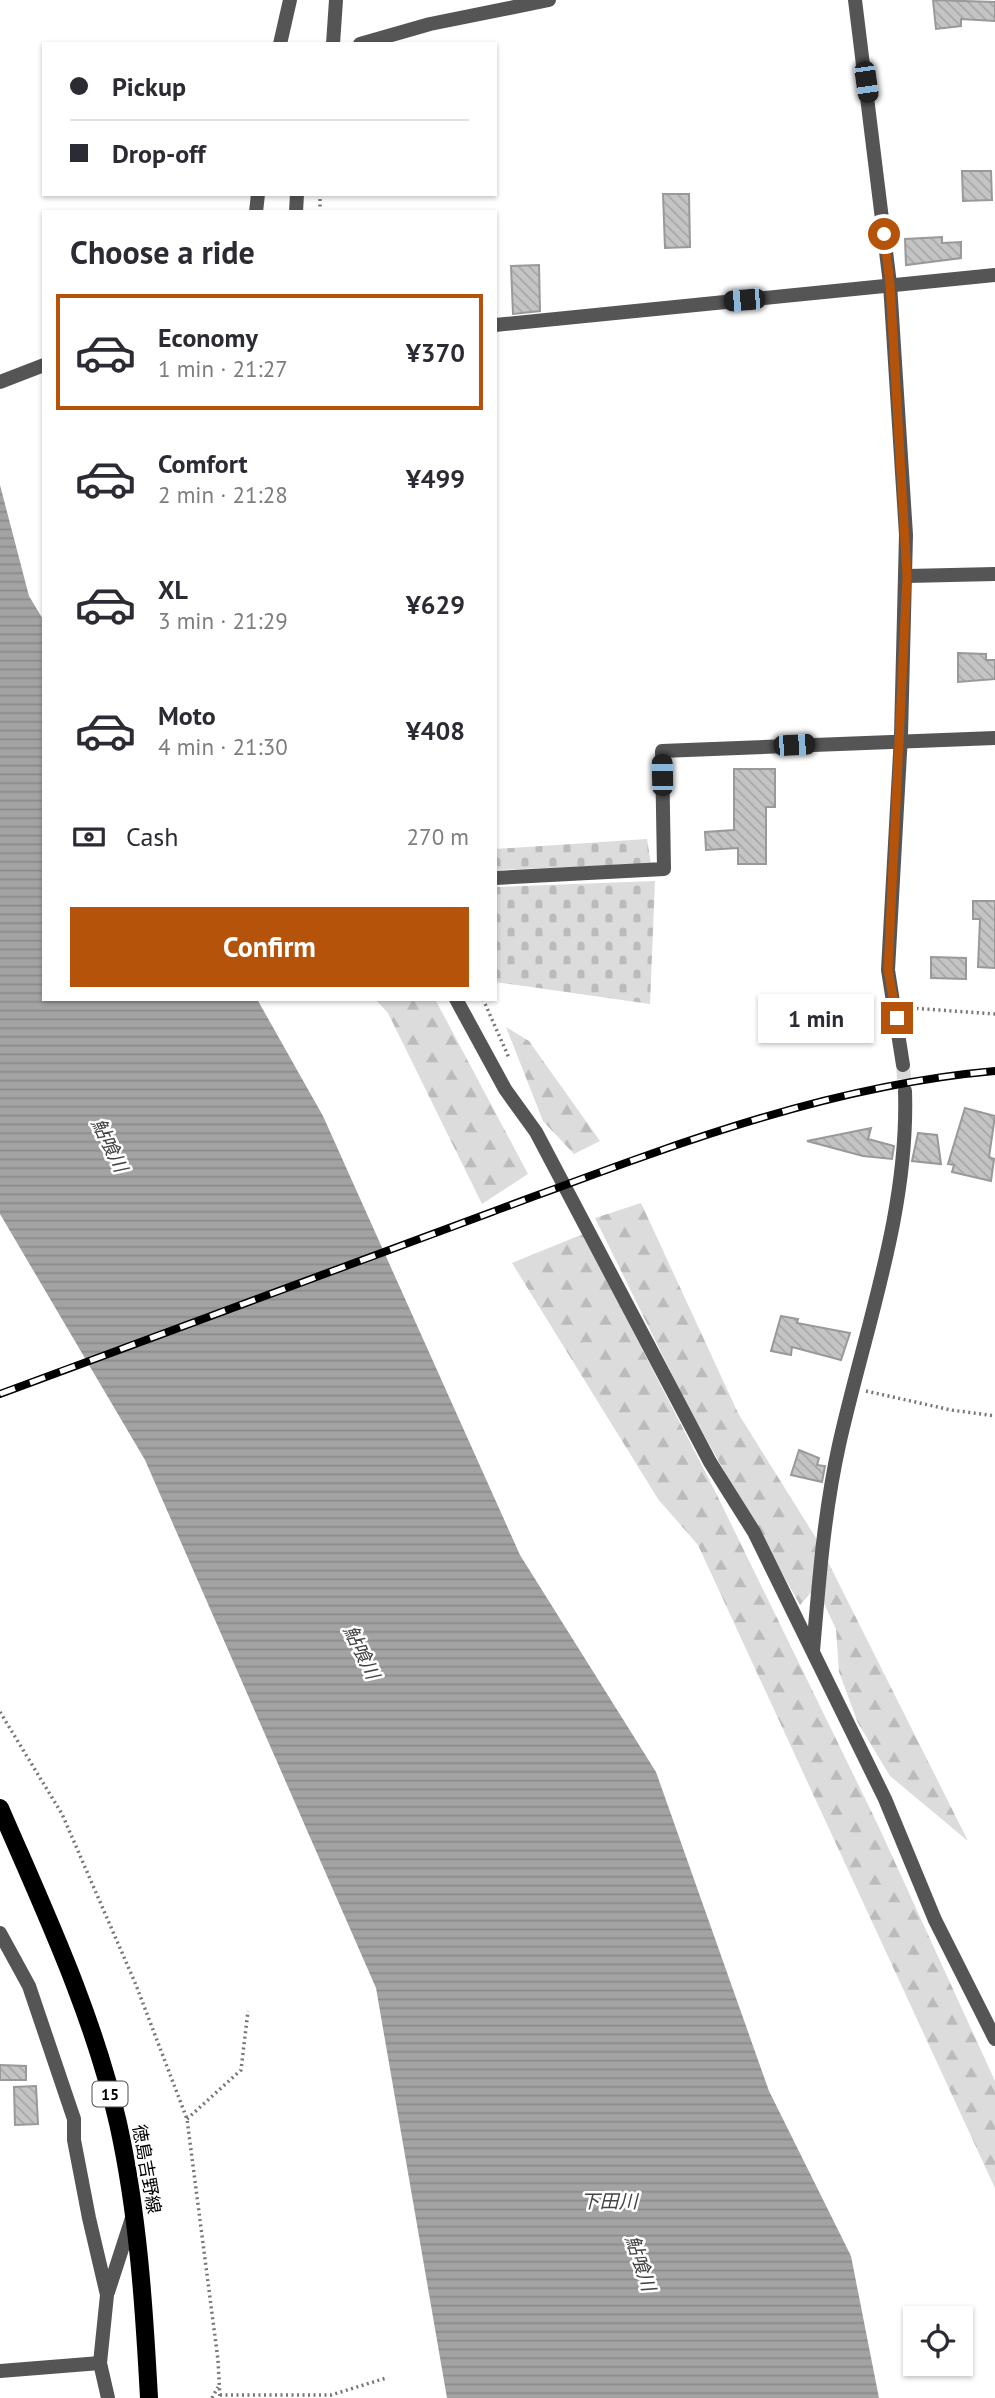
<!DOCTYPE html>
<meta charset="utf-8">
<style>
:root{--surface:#fff;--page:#f7f7f7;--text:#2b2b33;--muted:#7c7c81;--line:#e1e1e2;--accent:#b45309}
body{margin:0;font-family:"PT Sans","Noto Sans JP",sans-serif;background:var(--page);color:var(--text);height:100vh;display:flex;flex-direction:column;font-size:26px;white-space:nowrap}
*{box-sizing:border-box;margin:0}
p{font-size:23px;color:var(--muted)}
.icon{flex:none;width:38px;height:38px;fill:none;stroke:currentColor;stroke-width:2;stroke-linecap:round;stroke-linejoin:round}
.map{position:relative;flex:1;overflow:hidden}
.drawer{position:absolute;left:42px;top:210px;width:455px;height:791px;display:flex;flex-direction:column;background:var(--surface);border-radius:0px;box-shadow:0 2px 5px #0004}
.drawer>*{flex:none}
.banner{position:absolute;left:42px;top:42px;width:455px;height:154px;border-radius:0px;box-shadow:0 2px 5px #0004;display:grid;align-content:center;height:154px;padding:0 28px;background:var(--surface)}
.buttons{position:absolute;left:903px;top:2306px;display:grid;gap:14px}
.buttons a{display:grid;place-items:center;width:70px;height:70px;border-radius:0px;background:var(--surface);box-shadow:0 2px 5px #0004;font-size:35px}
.end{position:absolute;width:32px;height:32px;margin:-16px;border:9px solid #b45309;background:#fff;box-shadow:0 0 0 4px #fff}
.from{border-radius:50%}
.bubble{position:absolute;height:49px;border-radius:0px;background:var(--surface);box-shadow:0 2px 5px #0004;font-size:23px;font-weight:800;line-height:49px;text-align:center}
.car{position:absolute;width:21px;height:42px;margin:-21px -10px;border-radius:9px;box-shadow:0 0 5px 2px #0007;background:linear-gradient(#222 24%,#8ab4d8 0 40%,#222 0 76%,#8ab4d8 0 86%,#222 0)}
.banner b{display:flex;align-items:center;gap:24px;height:66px;font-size:26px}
.banner b+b{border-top:2px solid var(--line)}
.banner i{width:18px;height:18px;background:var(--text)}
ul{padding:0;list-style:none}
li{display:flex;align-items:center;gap:21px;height:116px;margin:0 14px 10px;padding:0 14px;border:4px solid transparent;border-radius:0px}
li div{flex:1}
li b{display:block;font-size:26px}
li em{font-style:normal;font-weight:800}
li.current{border-color:var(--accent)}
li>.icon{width:63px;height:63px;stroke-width:1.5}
h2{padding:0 28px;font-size:32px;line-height:84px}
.pay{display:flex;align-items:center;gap:18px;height:77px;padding:0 28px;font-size:26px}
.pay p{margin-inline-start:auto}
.button{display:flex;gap:14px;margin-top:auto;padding:14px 28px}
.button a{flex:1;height:80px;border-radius:0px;background:var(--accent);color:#fff;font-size:28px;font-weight:800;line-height:80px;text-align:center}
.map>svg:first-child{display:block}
</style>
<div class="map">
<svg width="995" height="2398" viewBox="0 0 995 2398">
<defs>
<pattern id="forest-firs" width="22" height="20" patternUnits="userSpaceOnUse" patternTransform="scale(1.75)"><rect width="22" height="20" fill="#dcdcdc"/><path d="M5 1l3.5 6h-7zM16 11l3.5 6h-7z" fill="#bbb"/></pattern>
<pattern id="cemetery-stones" width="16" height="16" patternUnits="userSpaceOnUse" patternTransform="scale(1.75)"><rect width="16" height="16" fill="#dcdcdc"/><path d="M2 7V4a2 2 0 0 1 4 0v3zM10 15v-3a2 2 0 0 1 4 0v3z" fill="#bbb"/></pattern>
<pattern id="water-rules" width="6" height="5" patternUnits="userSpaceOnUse" patternTransform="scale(1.75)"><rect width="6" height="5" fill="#a3a3a3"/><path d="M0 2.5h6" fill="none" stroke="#8b8b8b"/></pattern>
<pattern id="building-back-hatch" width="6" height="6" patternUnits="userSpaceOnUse" patternTransform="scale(1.75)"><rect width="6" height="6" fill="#c4c4c4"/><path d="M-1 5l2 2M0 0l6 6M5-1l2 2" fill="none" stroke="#a7a7a7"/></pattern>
</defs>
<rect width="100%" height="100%" fill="#fff"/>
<g fill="url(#forest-firs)">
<path d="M375 999H435L528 1174 482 1204 388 1013Z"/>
<path d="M506 1027 529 1041 600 1141 574 1154 543 1121Z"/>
<path d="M641 1203 738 1413 816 1538 968 1841 890 1776 858 1723 839 1672 836 1629 816 1587 800 1605 687 1405 595 1218Z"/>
<path d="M583 1234 714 1489 877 1823 995 2081V2188L698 1545 658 1499 512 1263Z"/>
</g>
<g fill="url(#cemetery-stones)">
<path d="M647 839 651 864 495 870V849Z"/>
<path d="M655 881 650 1004 495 982V887Z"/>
</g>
<path fill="url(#water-rules)" d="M0 485 29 596 44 621V999H257L323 1116 520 1555 656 1772 769 2091 851 2256 879 2398H447L376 1988 145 1460 0 1214Z"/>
<g fill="url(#building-back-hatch)" stroke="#999" stroke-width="2">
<path d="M933 0 995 2V21L961 19V26L936 29Z"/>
<path d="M962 171H991L992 200 963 201Z"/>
<path d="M663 194H689L690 247 665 248Z"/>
<path d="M942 237V243L961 242V258L906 265 905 239Z"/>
<path d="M539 265 540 311 513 314 511 266Z"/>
<path d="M958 653 986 654V660H995V679L958 682Z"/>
<path d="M734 769H775V807H766V864H738V848L706 850 705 832 734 830Z"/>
<path d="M973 901H995V968L978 967 980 919H973Z"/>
<path d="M931 957 966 958V979L931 978Z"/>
<path d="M965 1108 995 1116 989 1157 994 1159 991 1181 952 1172 954 1165 948 1164Z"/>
<path d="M871 1128 868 1139 894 1146 892 1159 863 1156 807 1141Z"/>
<path d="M918 1133 937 1135 941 1164 912 1161Z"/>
<path d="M781 1316 798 1319 797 1323 850 1333 841 1360 792 1347 791 1355 771 1351Z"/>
<path d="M799 1450 819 1458 817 1465 825 1466 822 1482 791 1475Z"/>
<path d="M0 2065 26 2066V2080H0Z"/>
<path d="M36 2086 38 2124 15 2125 14 2087Z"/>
</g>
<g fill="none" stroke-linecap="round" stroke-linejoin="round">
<path stroke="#d9d9d9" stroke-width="14" stroke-dasharray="14 7" stroke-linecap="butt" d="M903 1065 905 1091"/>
<g stroke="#777" stroke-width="3.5" stroke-dasharray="2 3.5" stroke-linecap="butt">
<path d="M320 212V194"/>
<path d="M483 999 509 1058"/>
<path d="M911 1008 995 1014"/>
<path d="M866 1391 951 1410 995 1416"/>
<path d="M0 1712 62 1814 136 1985 187 2119 218 2360 220 2398"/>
<path d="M187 2119 241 2070 248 2011"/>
<path d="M220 2395H331L386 2378"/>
<path d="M212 2398 218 2387"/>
</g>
<g stroke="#555" stroke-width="14">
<path d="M855 0 890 284 906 535 901 735 888 970 903 1065"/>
<path d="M280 44 290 0"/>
<path d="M333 44 336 0"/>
<path d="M360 44 430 24 549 0"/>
<path d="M256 212 258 194"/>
<path d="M296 212 297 194"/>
<path d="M495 325 995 275"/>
<path d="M0 382 44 365"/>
<path d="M907 576 995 574"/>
<path d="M495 878 664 869 662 751 995 738"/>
<path d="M456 999 505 1089 536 1132 710 1462 754 1532 885 1799 935 1920 995 2039"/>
<path d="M813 1651C819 1581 824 1513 839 1445 865 1328 909 1212 905 1091"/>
<path d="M0 1933 29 1986 74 2119V2140L89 2218 107 2295 100 2363 108 2398"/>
<path d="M108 2292 133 2215"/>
<path d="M0 2371 100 2363"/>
</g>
<path stroke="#000" stroke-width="18" d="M0 1808C44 1910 93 2013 118 2123 138 2213 144 2305 149 2398"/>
<defs>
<path id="rail" d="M0 1394C164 1333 328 1273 492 1212 655 1152 820 1086 995 1071"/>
</defs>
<use href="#rail" stroke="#000" stroke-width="8"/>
<use href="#rail" stroke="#fff" stroke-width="5" stroke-dasharray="16" stroke-linecap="butt"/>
</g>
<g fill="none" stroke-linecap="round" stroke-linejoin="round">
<path stroke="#b45309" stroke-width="9" d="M884 234 890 284 907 576 888 970 897 1018"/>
</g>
<g text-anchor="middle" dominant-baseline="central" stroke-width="5" stroke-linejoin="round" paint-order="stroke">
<rect fill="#fff" stroke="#4c4c4c" stroke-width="2" x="92.5" y="2081.5" width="35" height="25" rx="5"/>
<g font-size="16" font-weight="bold" fill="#000">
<text x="110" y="2094">15</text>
</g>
<g font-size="18" fill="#000" stroke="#fff">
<text transform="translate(147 2169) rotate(80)">徳島吉野線</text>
</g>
<g font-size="19" font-style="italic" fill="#444" stroke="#fff">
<text transform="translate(110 1145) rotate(64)">鮎喰川</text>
<text transform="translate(362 1652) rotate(64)">鮎喰川</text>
<text x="609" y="2201">下田川</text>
<text transform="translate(641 2263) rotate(72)">鮎喰川</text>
</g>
</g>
</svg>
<div class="buttons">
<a><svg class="icon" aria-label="locate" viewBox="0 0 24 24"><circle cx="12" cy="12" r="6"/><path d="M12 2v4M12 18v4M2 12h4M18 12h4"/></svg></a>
</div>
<i class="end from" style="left:884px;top:234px"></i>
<i class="end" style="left:897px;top:1018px"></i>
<div class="bubble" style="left:758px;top:994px;width:116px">1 min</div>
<i class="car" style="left:866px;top:82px;rotate:172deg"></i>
<i class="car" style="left:744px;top:300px;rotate:265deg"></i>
<i class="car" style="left:794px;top:745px;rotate:87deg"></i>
<i class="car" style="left:662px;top:775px;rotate:359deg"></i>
<div class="banner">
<b><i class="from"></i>Pickup</b>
<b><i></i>Drop-off</b>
</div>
<section class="drawer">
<h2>Choose a ride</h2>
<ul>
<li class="current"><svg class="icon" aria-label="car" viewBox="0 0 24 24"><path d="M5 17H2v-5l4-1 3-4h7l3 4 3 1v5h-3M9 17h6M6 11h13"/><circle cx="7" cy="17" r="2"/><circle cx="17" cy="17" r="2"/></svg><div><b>Economy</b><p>1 min · 21:27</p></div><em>¥370</em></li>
<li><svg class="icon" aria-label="car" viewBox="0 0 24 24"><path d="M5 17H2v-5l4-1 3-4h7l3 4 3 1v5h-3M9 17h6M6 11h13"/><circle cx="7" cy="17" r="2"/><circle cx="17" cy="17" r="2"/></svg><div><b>Comfort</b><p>2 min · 21:28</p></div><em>¥499</em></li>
<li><svg class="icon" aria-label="car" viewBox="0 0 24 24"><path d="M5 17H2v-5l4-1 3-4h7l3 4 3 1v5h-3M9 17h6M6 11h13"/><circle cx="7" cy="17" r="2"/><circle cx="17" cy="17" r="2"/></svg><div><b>XL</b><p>3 min · 21:29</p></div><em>¥629</em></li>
<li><svg class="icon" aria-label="car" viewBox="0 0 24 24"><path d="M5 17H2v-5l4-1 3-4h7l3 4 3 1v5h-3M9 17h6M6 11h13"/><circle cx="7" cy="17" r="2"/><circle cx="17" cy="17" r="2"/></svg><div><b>Moto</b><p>4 min · 21:30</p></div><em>¥408</em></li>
</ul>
<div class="pay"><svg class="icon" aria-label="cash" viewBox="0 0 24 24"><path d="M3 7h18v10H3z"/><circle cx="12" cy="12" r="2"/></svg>Cash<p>270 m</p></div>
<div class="button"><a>Confirm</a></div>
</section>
</div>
